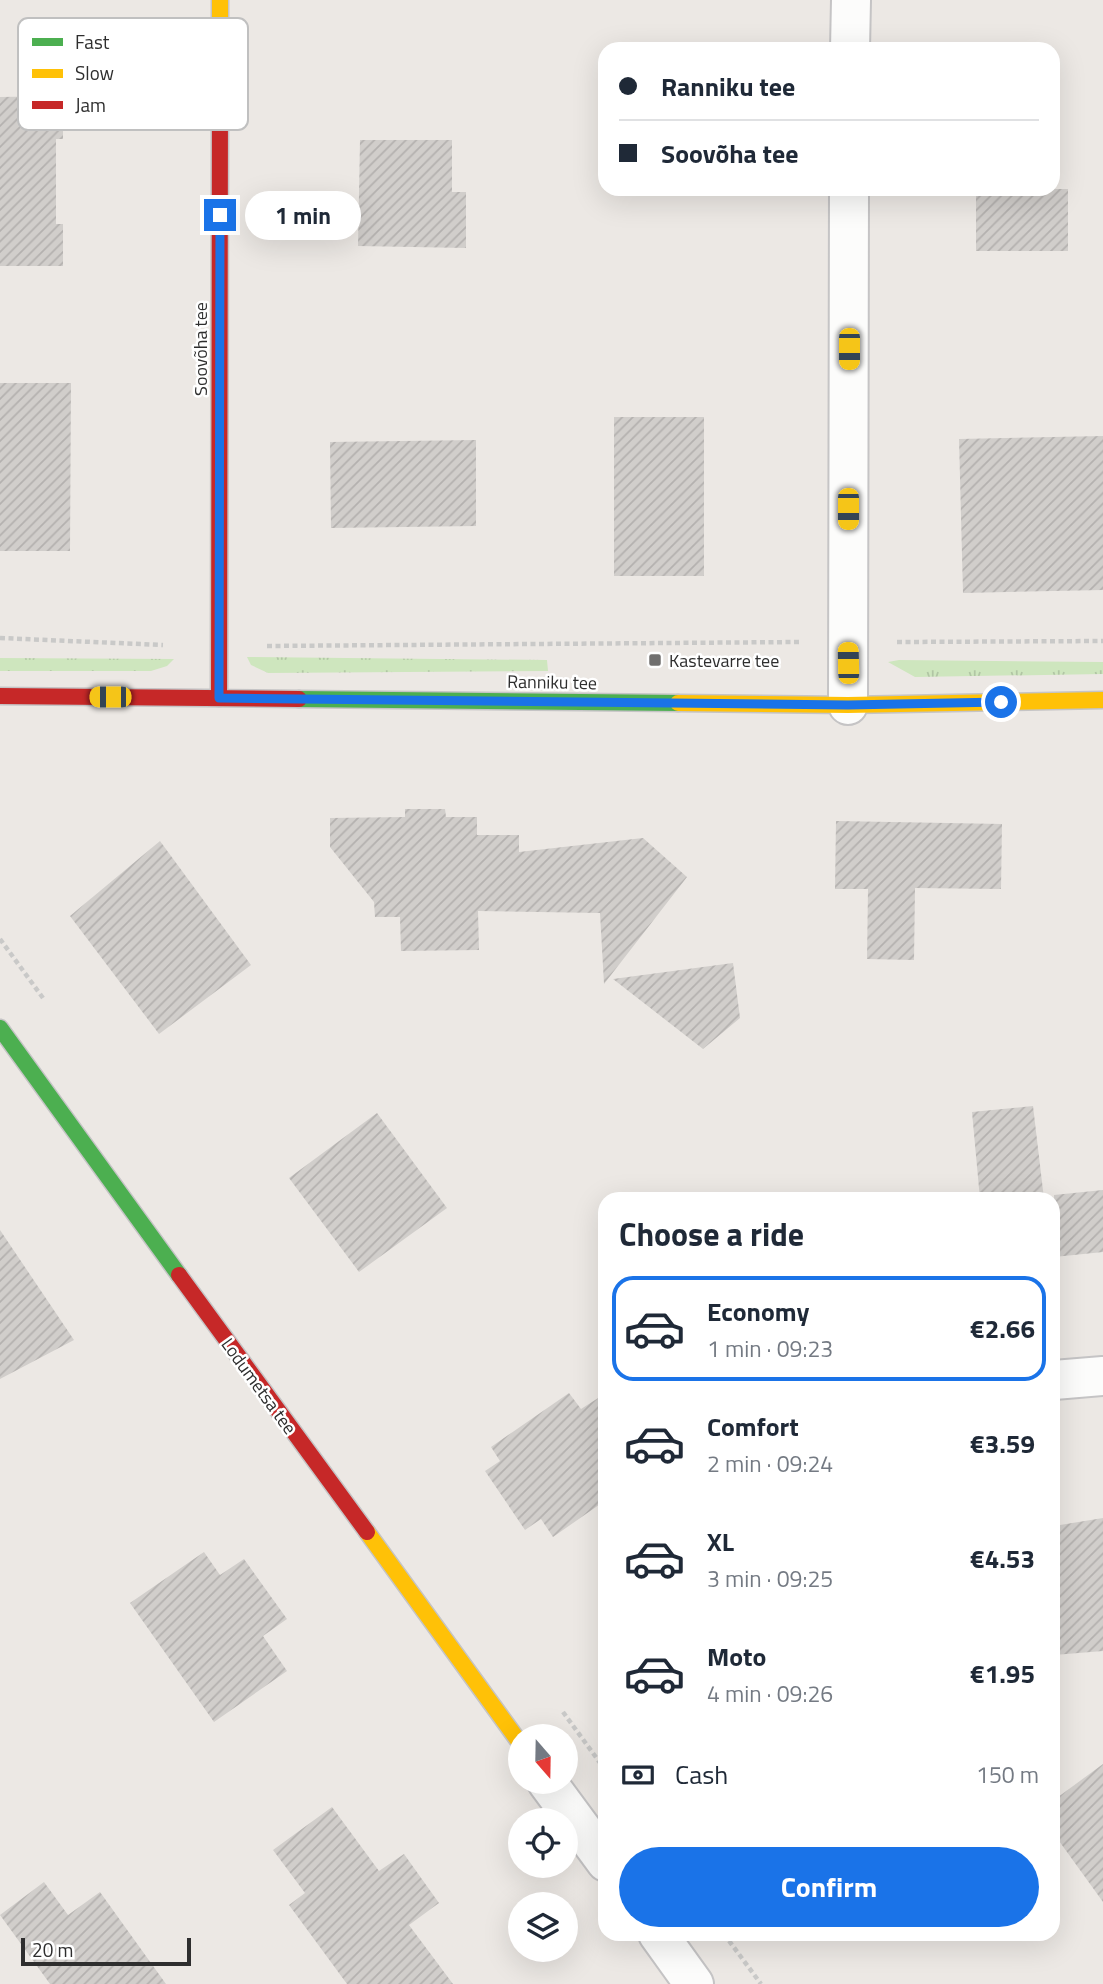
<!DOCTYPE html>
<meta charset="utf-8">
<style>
:root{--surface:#fff;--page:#f2f2f3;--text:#1f2937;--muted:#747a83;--line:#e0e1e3;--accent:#1a73e8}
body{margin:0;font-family:"Titillium Web",sans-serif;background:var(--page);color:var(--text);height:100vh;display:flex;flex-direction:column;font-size:26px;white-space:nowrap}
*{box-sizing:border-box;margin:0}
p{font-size:23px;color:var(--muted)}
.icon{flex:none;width:38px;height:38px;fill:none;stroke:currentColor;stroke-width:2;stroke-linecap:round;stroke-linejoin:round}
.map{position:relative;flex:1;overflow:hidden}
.sheet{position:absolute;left:598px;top:1192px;width:462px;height:749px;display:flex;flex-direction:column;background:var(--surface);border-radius:21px;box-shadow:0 7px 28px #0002}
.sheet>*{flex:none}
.hud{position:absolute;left:598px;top:42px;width:462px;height:154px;border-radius:21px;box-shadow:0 7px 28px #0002;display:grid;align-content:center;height:154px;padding:0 21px;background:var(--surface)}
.needle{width:46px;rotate:160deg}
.tools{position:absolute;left:508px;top:1724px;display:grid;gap:14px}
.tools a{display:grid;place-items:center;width:70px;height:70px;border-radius:50%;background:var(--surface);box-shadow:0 7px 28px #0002;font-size:35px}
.scale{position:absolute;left:21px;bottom:18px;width:170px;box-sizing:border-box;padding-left:7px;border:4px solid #2e2e2e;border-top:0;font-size:19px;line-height:24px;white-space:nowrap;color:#2e2e2e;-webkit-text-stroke:5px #fff;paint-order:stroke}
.end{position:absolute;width:32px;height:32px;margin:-16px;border:9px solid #1a73e8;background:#fff;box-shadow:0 0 0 4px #fff}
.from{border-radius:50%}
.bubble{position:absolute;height:49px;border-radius:24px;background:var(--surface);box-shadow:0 7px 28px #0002;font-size:23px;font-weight:700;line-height:49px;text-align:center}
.car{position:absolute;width:21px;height:42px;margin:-21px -10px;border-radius:9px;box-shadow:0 0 5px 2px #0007;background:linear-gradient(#f5c518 24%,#345 0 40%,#f5c518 0 76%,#345 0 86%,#f5c518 0)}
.hud b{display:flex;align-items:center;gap:24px;height:66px;font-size:26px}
.hud b+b{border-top:2px solid var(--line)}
.hud i{width:18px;height:18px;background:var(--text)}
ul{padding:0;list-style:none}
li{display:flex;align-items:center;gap:21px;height:105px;margin:0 14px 10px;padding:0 7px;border:4px solid transparent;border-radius:21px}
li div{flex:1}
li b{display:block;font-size:26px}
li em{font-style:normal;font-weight:700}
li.selected{border-color:var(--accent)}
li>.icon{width:63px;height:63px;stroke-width:1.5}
h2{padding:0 21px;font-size:32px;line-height:84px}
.pay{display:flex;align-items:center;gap:18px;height:77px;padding:0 21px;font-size:26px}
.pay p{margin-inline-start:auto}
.primary-button{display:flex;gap:14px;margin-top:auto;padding:14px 21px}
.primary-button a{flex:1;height:80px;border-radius:42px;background:var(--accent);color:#fff;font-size:28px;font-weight:700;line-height:80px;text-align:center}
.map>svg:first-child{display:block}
</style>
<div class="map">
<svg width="1103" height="1984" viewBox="0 0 1103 1984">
<defs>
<pattern id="grass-tufts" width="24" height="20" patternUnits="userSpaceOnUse" patternTransform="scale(1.75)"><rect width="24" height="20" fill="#cee6be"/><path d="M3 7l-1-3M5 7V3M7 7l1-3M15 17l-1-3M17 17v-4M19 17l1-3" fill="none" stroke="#b1c6a4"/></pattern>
<pattern id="building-hatch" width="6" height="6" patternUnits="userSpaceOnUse" patternTransform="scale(1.75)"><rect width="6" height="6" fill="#d1cecb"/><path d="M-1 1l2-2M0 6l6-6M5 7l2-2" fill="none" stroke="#b4b1af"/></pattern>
</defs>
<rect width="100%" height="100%" fill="#ece8e4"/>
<g fill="url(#grass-tufts)">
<path d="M247 657 547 660 548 671 268 673 251 665Z"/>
<path d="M0 658 174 659 167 666 151 671H0Z"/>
<path d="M899 660 1103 662V674L915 677 888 662Z"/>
</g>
<g fill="url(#building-hatch)">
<path d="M63 96V139H56V224H63V266H0V97Z"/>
<path d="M360 140H452V192H466V248L358 246Z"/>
<rect x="976" y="189" width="92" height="62"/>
<path d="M0 383H71L70 551H0Z"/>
<rect x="614" y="417" width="90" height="159"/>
<path d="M1103 436V590L963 593 959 439Z"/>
<path d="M476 440V526L331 528 330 442Z"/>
<path d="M405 809H445L446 817H477V835H519V852L643 838 687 877 604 984 600 913 478 911 479 950 401 951 400 917H375L374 902 330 847V818L405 817Z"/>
<path d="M836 821 1002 824 1001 889 915 888 914 960 867 959 868 889H835Z"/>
<path d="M160 841 251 965 159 1034 70 916Z"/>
<path d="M733 963 740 1018 703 1049 613 979Z"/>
<path d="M1033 1106 1044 1199H980L972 1112Z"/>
<path d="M377 1113 447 1208 359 1272 289 1178Z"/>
<path d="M1103 1190V1252L1054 1257V1195Z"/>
<path d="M0 1230 74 1340 0 1379Z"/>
<path d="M569 1393 581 1409 606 1393V1500L553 1537 541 1519 525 1530 485 1471 500 1461 491 1447Z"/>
<path d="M1103 1518V1651L1054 1655V1526Z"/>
<path d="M204 1552 220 1575 244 1559 287 1619 263 1636 287 1671 214 1722 130 1603Z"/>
<path d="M1103 1764V1902L1054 1834V1800Z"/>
<path d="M332 1807 379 1871 404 1854 439 1903 409 1925 453 1984H347L289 1905 305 1893 273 1850Z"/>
<path d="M44 1882 68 1915 100 1892 166 1984H50L0 1915Z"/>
</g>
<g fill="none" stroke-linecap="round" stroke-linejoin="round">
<defs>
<g id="street">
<path d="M850 49 851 0"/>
<path d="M848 705 849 189"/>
<path d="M1054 1380 1103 1376"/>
<path d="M547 1782 606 1862"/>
<path d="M658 1934 694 1984"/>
</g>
<g id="fast">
<path d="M299 699 678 703"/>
<path d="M0 1028 179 1275"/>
</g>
<g id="slow">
<path d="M220 88V0"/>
<path d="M678 703 848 705 1103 700"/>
<path d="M367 1532 520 1743"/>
</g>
<g id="jam">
<path d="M0 696 299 699"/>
<path d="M219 698 220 88"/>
<path d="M179 1275 367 1532"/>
</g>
</defs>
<use href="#street" stroke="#c5c4c5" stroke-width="42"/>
<use href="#fast" stroke="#c5c4c5" stroke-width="19"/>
<use href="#slow" stroke="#c5c4c5" stroke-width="19"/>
<use href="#jam" stroke="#c5c4c5" stroke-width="19"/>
<g stroke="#c9c9c8" stroke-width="4.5" stroke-dasharray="5 3.5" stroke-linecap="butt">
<path d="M0 638 163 645"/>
<path d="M897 642 1103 641"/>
<path d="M267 646 800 642"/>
<path d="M0 939 43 998"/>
<path d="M563 1712 606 1771"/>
<path d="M724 1934 761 1984"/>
</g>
<use href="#street" stroke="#fcfcfb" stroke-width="38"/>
<use href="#fast" stroke="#4caf50" stroke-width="16"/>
<use href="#slow" stroke="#ffc107" stroke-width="16"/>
<use href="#jam" stroke="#c62828" stroke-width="16"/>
</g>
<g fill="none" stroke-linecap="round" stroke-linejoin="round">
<path stroke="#1a73e8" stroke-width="9" d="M220 215 219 698 848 705 1001 702"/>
</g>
<rect fill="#706f6e" stroke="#fff" stroke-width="2.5" x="648" y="653" width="14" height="14" rx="3.5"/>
<g text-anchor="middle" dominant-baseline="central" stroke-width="5" stroke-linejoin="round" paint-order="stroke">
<g font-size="18" fill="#2e2e2e" stroke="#fff">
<text transform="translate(200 349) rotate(-90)">Soovõha tee</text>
<text transform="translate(552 682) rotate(1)">Ranniku tee</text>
<text transform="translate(259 1386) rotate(54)">Lodumetsa tee</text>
</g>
<g font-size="18" fill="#2e2e2e" stroke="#fff" text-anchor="start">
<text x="669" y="660">Kastevarre tee</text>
</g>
</g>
<rect x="18" y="18" width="230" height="112" rx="10" fill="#fff" stroke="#c0c0c0" stroke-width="2"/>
<rect x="32" y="38" width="31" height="8" fill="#4caf50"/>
<rect x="32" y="69" width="31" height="9" fill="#ffc107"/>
<rect x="32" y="101" width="31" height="8" fill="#c62828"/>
<g font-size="19" fill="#2e2e2e">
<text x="75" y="49">Fast</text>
<text x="75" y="80">Slow</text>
<text x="75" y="112">Jam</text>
</g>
</svg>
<div class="tools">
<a><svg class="needle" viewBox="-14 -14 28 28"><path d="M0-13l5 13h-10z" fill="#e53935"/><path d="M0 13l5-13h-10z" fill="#747a83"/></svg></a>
<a><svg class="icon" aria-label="locate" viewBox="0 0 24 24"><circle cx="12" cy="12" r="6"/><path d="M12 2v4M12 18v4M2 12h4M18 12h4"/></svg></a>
<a><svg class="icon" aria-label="layers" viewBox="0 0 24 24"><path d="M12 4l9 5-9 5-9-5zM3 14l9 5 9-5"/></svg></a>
</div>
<div class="scale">20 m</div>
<i class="end from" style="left:1001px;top:702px"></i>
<i class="end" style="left:220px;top:215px"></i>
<div class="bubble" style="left:245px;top:191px;width:116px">1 min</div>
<i class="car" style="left:849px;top:349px;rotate:180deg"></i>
<i class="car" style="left:848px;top:509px;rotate:180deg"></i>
<i class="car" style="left:848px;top:663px;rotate:359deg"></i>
<i class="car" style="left:110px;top:697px;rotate:270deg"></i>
<div class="hud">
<b><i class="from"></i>Ranniku tee</b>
<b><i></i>Soovõha tee</b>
</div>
<section class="sheet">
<h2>Choose a ride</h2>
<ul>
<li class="selected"><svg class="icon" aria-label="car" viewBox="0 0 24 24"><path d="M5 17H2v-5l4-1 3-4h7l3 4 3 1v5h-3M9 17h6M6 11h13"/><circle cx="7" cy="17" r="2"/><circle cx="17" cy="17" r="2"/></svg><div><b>Economy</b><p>1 min · 09:23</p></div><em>€2.66</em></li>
<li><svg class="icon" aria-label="car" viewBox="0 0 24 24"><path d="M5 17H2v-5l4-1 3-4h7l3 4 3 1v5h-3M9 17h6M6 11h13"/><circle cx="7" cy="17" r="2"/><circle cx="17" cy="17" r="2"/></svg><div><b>Comfort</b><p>2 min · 09:24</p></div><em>€3.59</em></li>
<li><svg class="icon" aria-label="car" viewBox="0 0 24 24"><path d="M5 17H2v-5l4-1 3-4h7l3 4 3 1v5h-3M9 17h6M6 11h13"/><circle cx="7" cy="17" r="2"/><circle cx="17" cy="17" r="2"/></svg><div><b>XL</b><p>3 min · 09:25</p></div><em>€4.53</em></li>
<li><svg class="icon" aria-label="car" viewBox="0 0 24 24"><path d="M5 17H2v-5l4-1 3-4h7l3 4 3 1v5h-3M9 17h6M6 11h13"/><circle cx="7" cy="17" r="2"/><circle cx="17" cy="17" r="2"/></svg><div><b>Moto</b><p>4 min · 09:26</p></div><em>€1.95</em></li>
</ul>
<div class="pay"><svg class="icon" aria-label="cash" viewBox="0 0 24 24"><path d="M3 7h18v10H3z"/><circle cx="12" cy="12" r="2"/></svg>Cash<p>150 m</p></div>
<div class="primary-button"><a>Confirm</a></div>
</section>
</div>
